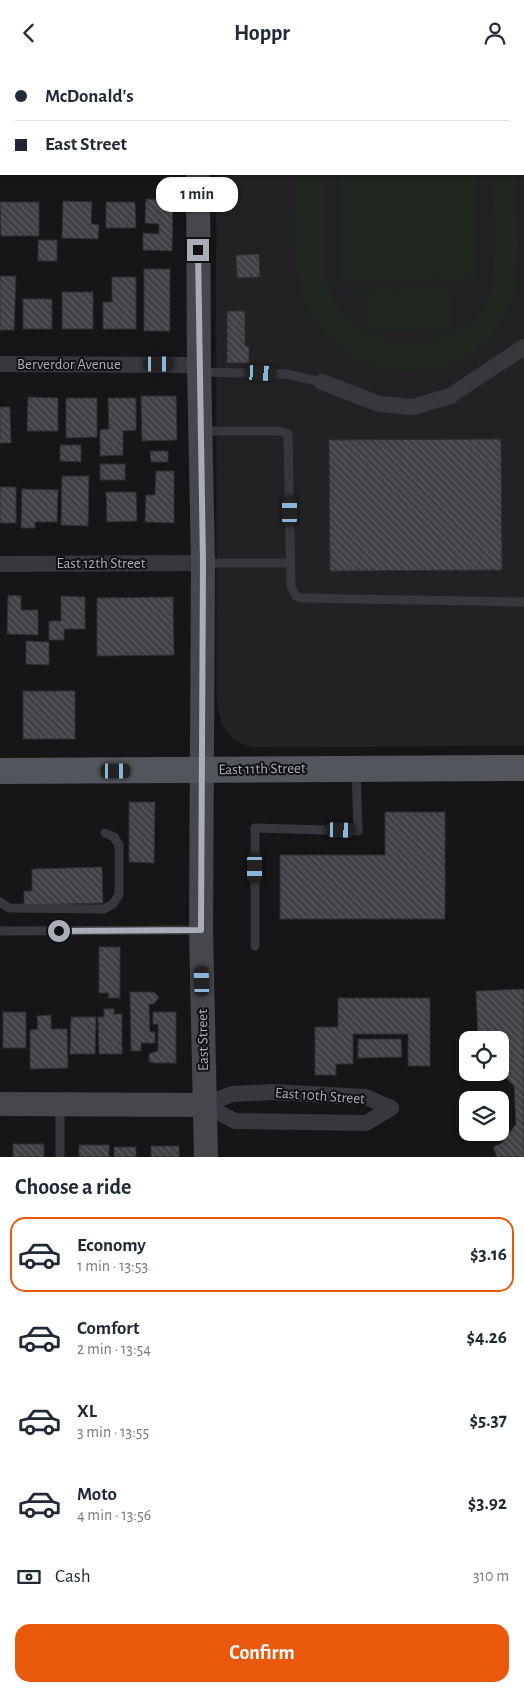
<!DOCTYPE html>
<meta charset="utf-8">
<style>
:root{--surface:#fff;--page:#f2f2f3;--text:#1f2937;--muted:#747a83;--line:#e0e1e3;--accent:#ea580c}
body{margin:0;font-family:"Alegreya Sans",sans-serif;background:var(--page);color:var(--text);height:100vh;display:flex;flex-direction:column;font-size:19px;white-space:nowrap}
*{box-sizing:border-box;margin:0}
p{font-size:16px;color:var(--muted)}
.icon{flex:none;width:28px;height:28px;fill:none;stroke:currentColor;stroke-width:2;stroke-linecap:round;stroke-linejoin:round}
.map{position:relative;height:1092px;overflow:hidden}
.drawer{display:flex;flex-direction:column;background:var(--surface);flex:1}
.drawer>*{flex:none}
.hud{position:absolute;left:0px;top:0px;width:525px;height:110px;box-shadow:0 1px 4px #0004;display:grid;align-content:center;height:110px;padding:0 15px;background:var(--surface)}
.tools{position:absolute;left:459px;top:966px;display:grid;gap:10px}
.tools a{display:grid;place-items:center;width:50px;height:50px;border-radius:10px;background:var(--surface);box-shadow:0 1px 4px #0004;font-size:25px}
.end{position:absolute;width:22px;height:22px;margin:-11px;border:6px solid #a8adb8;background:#111;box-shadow:0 0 0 2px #111}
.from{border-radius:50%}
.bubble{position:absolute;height:35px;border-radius:15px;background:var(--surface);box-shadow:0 1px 4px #0004;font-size:16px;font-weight:600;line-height:35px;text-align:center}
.car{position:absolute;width:15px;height:30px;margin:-15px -8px;border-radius:6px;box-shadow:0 0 4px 1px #0007;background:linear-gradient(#222 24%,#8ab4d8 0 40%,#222 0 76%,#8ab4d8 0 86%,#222 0)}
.hud b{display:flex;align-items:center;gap:18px;height:48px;font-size:19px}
.hud b+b{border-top:1px solid var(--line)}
.hud i{width:12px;height:12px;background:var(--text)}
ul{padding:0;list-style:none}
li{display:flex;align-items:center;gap:15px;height:75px;margin:0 10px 8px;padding:0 5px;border:2px solid transparent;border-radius:15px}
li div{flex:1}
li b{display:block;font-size:19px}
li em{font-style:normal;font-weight:600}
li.on{border-color:var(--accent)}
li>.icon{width:45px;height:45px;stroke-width:1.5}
h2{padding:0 15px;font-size:22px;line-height:60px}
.pay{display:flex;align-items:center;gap:12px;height:55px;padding:0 15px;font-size:19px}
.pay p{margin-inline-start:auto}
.primary-button{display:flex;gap:10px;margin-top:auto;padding:10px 15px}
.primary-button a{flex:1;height:58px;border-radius:15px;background:var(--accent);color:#fff;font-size:20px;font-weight:600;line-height:58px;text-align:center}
header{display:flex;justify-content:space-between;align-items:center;height:65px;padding:0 15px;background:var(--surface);font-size:22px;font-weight:600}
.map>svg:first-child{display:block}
</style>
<header><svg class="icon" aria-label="back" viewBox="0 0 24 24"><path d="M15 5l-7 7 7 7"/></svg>Hoppr<svg class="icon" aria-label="person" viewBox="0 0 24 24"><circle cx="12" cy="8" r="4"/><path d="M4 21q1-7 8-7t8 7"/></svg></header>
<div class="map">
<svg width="524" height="1092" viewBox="0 0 524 1092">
<defs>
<pattern id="building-back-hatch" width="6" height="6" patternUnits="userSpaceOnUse" patternTransform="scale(1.25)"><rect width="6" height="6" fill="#404145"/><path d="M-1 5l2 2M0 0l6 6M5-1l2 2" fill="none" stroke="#595a5e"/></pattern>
</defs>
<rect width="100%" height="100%" fill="#161618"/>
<path fill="#222225" d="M216 0H524V681L251 682 235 676 223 662 217 642 216 109H524V1Z"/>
<g fill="#1e261f">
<rect x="339" y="0" width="137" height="1"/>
<path d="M296 109H326V210C338 269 405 296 456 265 466 260 476 254 483 244 500 218 493 141 493 109H517C517 143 523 207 512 237 476 330 347 330 306 240 289 201 296 151 296 109Z"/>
<path d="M339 109H477V213L340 214Z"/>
<path d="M345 222H458V225L345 226Z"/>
<path d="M450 226V266L369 267V227Z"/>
</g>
<g fill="url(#building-back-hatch)" stroke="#303034">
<rect x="0" y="9" width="1" height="52"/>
<path d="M146 134 173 135 172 186 143 185V168L159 169V159L145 158Z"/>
<path d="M63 136 92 137 91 159 99 160 98 174 62 173Z"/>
<path d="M0 137H39V171H1Z"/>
<path d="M106 137H135L136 163H106Z"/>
<rect x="38" y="175" width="19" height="21"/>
<path d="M259 189 260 212 237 213 236 190Z"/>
<rect x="144" y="204" width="26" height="62"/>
<path d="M0 211H16L14 265H0Z"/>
<path d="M112 212H136V264H103V237H112Z"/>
<rect x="62" y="227" width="31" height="37"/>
<rect x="23" y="234" width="29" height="30"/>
<path d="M227 246H245V281H249V298H227Z"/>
<path d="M141 331H176L177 375 142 376Z"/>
<path d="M28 332 58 333V366H27Z"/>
<path d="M66 333H97V372L66 373Z"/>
<path d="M108 333H136V365L123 366V390L100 391V365L109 364Z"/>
<path d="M0 342H10L11 378H0Z"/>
<path d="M501 374 502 505 330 506 329 375Z"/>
<path d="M60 380H81V397L60 396Z"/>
<path d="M150 386H168V397H151Z"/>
<rect x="100" y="399" width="25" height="16"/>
<path d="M156 406H174V458L145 457 146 430H155Z"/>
<path d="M62 411H89L88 461 61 460Z"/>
<rect x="0" y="422" width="16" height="36"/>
<path d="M22 424 58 425 57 457H35V463H21Z"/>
<path d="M106 427H136L137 456 107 457Z"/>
<path d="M8 530 21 531V545H38V570L7 569Z"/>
<path d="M61 531 85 532V564H64V575H49V556H61Z"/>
<path d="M173 532 174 590 97 591V533Z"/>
<path d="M26 576 49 577V600L26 599Z"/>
<rect x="23" y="626" width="52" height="48"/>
<path d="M129 737H155L154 798 129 797Z"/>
<path d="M385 747H445V854H280V790H385Z"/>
<path d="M102 802 103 838 24 840V826H32V804Z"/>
<path d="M99 882H120V933H108L109 928H99Z"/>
<path d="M524 924V1092H497L493 1082 502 1078 516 1059 514 1021 500 1007V975H469L478 974 476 926Z"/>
<path d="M130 927H154L159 932 154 939H149L150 967H155V978H141V986H131Z"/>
<path d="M338 933H430V1001H408V969H353V999H336V1010H315V962H338Z"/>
<path d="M104 944H114V949H122V989H99L98 952H104Z"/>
<rect x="3" y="947" width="23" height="36"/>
<path d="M153 947H176V998H153L149 996V989L158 986V959H153Z"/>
<path d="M51 950V964H67L68 1003 30 1004V965L38 964 37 951Z"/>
<path d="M71 952H96L95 989H70Z"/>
<path d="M358 974H401L402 992 358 993Z"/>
<path d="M462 988H468V999H463Z"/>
<rect x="13" y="1079" width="31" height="13"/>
<rect x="79" y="1080" width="30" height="12"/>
<rect x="151" y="1081" width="28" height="11"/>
<rect x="114" y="1082" width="22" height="10"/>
</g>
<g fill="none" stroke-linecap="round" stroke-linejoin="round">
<g stroke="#37383d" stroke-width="9">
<path d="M201 307 286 309 322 317"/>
<path d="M202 366H280L288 369 291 521 296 531 300 533 524 537"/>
<path d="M203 498H290"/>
<path d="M0 837 9 843 104 844 113 839 119 829V780L114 772 105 768"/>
<path d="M0 866 200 865"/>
<path d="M255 881V763L358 766 356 705"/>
<path d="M60 1041V1092"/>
</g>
<g stroke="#37383d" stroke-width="16">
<path d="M0 98H1"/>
<path d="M0 299 199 300"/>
<path d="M322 317 379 339 413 342 450 331 524 282"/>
<path d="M0 499 203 498"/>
<path d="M204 1040 235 1056 366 1058 391 1043"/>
<path d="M204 1040 232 1029 273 1027 366 1032 391 1043"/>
</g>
<g stroke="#45474d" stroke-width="24">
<path d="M198 0V1"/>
<path d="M198 109 199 300 203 498 201 865 206 1092"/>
<path d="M0 1039 204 1040"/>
</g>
<path stroke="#53555c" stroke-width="26" d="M0 706 524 703"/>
</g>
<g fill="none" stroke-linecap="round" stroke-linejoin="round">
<path stroke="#a8adb8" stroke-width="6" d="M59 866 201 865 203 498 198 185"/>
</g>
<g text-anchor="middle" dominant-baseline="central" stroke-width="4" stroke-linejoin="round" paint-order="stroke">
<g font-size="15" fill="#a8adb8" stroke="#111113">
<text x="69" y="299">Berverdor Avenue</text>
<text x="101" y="498">East 12th Street</text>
<text transform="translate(262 704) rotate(-1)">East 11th Street</text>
<text transform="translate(203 975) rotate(-91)">East Street</text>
<text transform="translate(320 1031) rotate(4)">East 10th Street</text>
</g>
</g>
</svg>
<div class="tools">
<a><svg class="icon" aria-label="locate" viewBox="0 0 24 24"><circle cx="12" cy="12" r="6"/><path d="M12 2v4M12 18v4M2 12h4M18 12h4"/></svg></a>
<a><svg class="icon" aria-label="layers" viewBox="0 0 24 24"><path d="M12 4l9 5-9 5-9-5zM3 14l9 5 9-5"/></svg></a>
</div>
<i class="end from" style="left:59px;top:866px"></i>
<i class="end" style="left:198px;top:185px"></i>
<div class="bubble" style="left:156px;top:112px;width:82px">1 min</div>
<i class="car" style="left:159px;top:299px;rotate:90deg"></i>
<i class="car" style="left:261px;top:308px;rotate:93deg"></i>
<i class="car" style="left:290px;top:446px;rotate:0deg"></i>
<i class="car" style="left:116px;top:706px;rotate:90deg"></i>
<i class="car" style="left:341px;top:765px;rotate:91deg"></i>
<i class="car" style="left:255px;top:803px;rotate:180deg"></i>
<i class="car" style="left:202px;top:916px;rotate:358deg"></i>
<div class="hud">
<b><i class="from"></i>McDonald's</b>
<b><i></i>East Street</b>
</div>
</div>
<section class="drawer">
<h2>Choose a ride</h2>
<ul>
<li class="on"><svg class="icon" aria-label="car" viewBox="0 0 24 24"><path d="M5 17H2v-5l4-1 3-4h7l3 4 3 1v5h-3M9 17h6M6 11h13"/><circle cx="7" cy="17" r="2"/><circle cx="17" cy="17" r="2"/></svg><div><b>Economy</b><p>1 min · 13:53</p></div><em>$3.16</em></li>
<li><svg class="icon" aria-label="car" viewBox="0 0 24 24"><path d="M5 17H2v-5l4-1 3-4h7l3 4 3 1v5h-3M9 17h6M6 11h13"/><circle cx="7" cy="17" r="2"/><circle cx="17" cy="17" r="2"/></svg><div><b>Comfort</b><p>2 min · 13:54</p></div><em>$4.26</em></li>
<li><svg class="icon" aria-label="car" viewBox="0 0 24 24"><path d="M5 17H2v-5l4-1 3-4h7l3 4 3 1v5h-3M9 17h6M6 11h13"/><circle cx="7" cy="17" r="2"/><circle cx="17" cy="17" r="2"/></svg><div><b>XL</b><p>3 min · 13:55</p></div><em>$5.37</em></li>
<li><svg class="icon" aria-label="car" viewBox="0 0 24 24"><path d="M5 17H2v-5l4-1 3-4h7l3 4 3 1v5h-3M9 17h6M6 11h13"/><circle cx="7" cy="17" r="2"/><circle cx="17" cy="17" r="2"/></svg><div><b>Moto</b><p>4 min · 13:56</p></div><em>$3.92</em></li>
</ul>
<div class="pay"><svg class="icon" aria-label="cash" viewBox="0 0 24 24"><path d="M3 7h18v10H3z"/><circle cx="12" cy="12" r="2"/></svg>Cash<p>310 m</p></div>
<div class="primary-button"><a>Confirm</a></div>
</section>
